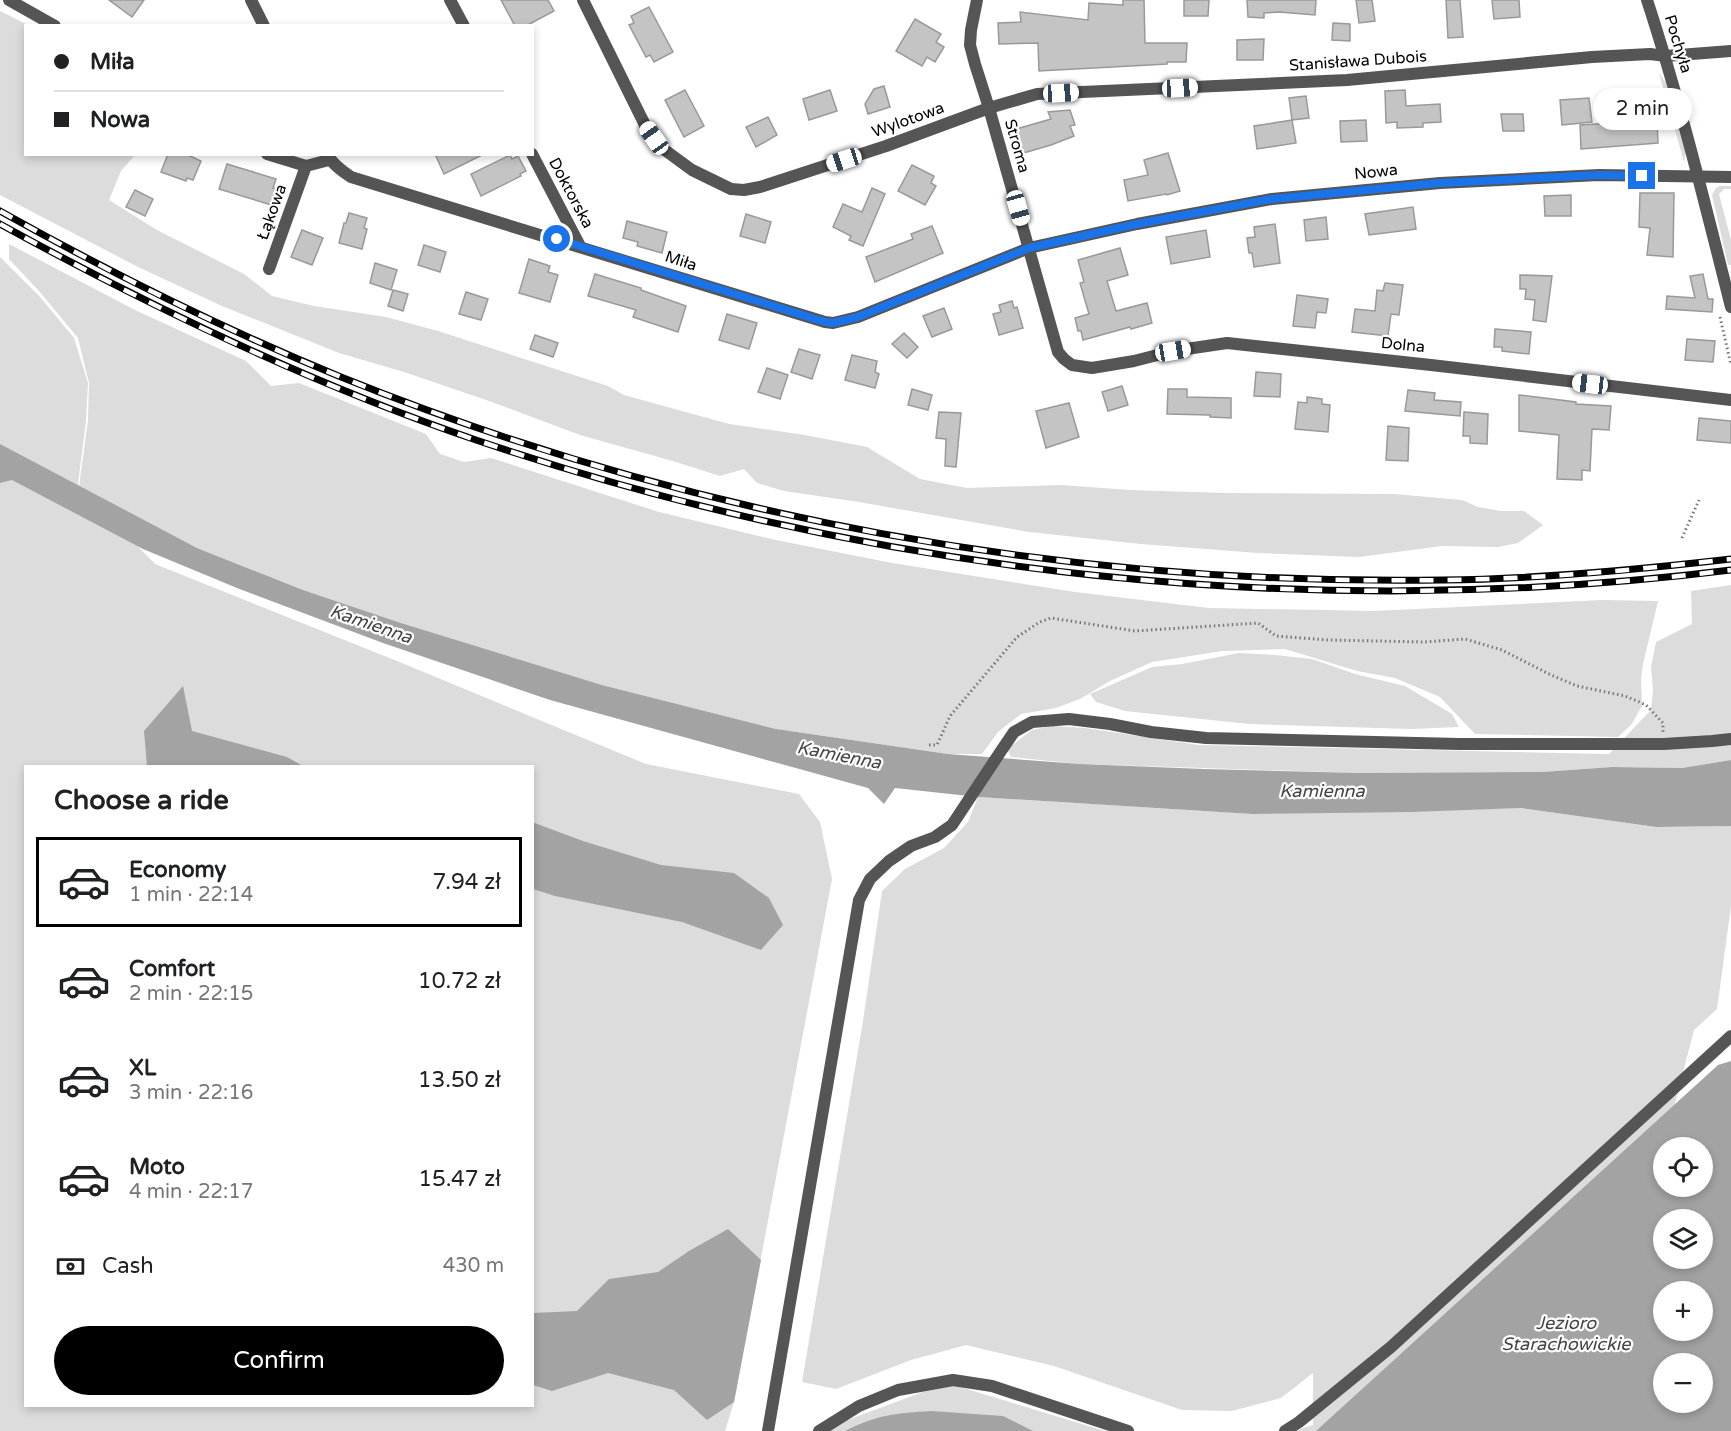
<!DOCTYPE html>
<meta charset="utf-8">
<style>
:root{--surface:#fff;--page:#f2f2f2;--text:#202124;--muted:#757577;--line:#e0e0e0;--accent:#000}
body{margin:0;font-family:"Varela Round",sans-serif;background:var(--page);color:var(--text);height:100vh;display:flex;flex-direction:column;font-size:22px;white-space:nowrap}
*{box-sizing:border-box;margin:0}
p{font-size:20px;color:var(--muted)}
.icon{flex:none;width:33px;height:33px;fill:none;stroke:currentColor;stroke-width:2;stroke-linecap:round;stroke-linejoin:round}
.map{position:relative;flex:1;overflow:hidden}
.details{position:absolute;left:24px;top:765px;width:510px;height:642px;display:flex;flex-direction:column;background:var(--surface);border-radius:0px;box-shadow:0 3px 9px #0003}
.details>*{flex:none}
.hud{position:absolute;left:24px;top:24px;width:510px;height:132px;border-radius:0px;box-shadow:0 3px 9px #0003;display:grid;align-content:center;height:132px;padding:0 30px;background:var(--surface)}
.controls{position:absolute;left:1653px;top:1137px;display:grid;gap:12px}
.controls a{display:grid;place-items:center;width:60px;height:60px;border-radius:50%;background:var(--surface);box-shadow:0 3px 9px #0003;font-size:30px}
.end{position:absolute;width:27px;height:27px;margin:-14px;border:8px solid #1a73e8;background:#fff;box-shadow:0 0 0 3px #fff}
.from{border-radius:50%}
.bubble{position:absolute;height:42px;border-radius:21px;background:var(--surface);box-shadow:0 3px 9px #0003;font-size:20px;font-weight:600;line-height:42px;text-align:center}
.car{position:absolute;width:18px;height:36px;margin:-18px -9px;border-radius:8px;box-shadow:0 0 4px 2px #0007;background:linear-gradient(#fff 24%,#345 0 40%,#fff 0 76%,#345 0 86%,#fff 0)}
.hud b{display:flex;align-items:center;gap:21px;height:57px;font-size:22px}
.hud b+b{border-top:2px solid var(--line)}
.hud i{width:15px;height:15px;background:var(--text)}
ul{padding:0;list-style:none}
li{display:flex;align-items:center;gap:18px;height:90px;margin:0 12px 9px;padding:0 18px;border:3px solid transparent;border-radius:0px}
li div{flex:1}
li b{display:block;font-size:22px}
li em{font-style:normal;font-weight:600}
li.selected{border-color:var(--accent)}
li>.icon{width:54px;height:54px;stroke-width:1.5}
h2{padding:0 30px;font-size:27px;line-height:72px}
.pay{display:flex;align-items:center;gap:15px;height:66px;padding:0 30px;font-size:22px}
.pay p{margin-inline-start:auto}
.cta{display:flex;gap:12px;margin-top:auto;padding:12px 30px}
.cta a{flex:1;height:69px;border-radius:36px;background:var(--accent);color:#fff;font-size:24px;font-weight:600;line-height:69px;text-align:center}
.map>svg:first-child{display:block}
</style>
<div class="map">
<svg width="1731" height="1431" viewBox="0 0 1731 1431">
<rect width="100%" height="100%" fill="#fff"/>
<g fill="#dcdcdc" fill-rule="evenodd">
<path d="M0 11 28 25 26 26V154L135 155 121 171 109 200 157 230 244 274 272 296 314 306 386 317 438 331 608 386 624 395 729 424 805 435 867 447 920 479 967 488 1060 485 1131 490 1226 493 1394 494 1462 500 1478 507 1501 511H1524L1543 525 1518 543 1498 547 1442 546 1359 557 1258 553 1141 544 1029 532 859 502 784 491 757 483 744 469 720 476 676 462 580 435 489 401 404 372 339 353 222 306 138 267 0 195Z"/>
<path d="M1659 73 1666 83 1686 151 1684 162Z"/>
<path d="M1720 186H1731V189H1724L1719 194 1731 240V265H1728L1712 195 1716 188Z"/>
<path d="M9 244 135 310 246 361 271 386 299 383 426 434 440 454 464 462 491 458 659 512 776 540 892 563 1075 592 1209 608 1374 611 1602 600 1658 601 1643 664 1641 679 1642 706 1631 725 1618 737 1475 734 1440 697 1395 678 1357 671 1285 649 1222 651 1152 662 1110 681 1080 699 1056 708 1021 714 998 732 982 754H948L776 729 602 685 401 623 303 590 197 548 81 488 155 564 402 663 646 764 799 794 820 822 832 879 734 1402 725 1431H0V257L40 297 74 338 88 383 86 421 78 484 79 486 88 420 89 383 78 338 39 291 9 259ZM26 766H532V1406H26Z"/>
<path d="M1731 585V760L1682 768 1612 767 1542 772 1360 773 1080 764 1011 757 1007 749 1032 730 1052 726 1085 728 1199 745 1609 754 1651 710 1653 690 1651 667 1656 642 1692 624 1691 591Z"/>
<path d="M1239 653 1275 655 1312 659 1355 674 1405 686 1452 714 1459 727 1411 729 1249 724 1125 711 1096 702 1090 694 1152 667 1182 664Z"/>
<path d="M978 797 1252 814 1521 808 1656 827 1731 826V906L1717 1009 1694 1030 1590 1431H1293L1313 1425V1373L1281 1398 1232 1411 1182 1410 1054 1366 966 1345 911 1360 836 1389 802 1382 863 1021 882 891 905 869 944 848 968 822Z"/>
<path d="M947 1383 1105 1431H818Z"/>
</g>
<g fill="#a3a3a3" fill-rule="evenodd">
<path d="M0 444 197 548 303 590 401 623 602 685 776 729 948 754 1080 764 1204 769 1360 773 1542 772 1612 767 1682 768 1731 760V826L1656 827 1521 808 1410 812 1252 814 978 797 895 788 884 804 868 788 550 700 383 643 237 588 143 549 12 480 0 483Z"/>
<path d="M183 686 192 731 287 757 303 766H147L144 731Z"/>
<path d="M532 822 583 841 661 865 734 873 769 898 783 925 761 950 682 922 555 896 533 889Z"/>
<path d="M1731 1061V1431H1316L1718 1065ZM1664 1148H1702V1186H1664ZM1664 1220H1702V1258H1664ZM1664 1292H1702V1330H1664ZM1664 1364H1702V1402H1664Z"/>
<path d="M728 1229 761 1260 734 1402 707 1420 674 1390 608 1373 552 1391 533 1385V1313L577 1311 609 1279 658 1272 689 1251Z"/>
<path d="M931 1411 1003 1416 1033 1431H845C875 1415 898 1413 931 1411Z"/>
</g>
<g fill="#c4c4c4" stroke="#999" stroke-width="1.5">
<path d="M109 0H144L132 17Z"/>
<path d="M501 0H548L554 11 526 26H515Z"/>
<path d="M1123 0H1144L1145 43H1187L1186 62H1167V64L1039 71 1038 43 999 44 998 23 1021 22 1020 12 1088 20 1089 3 1123 5Z"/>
<path d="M1184 0H1209L1208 16H1184Z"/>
<path d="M1247 0H1316L1315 15 1279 12 1264 13V18L1248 17Z"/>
<path d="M1356 0H1372L1375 21 1359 23Z"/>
<path d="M1446 0H1460L1463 37 1448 38Z"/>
<path d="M1492 0H1519L1520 17 1494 19Z"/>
<path d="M649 7 673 52 654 62 650 55 646 57 629 25 634 23 631 16Z"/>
<path d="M915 19 941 34 936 42 944 47 935 62 927 57 922 66 896 51Z"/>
<path d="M1333 23 1350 24V41L1332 40Z"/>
<path d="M1264 39 1263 60H1237V40Z"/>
<path d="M884 86 890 107 868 114 865 104 874 89Z"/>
<path d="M685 90 704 126 684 137 665 100Z"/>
<path d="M830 90 837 111 809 120 803 99Z"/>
<path d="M1405 90 1406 106 1440 104 1441 122 1423 123V127L1397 128V122L1386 123 1385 91Z"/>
<path d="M1306 96 1309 118 1292 120 1296 143 1257 149 1254 126 1292 120 1289 98Z"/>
<path d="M1589 98 1592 122 1562 125 1560 100Z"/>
<path d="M1070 110 1075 125 1070 126 1074 136 1051 145 1020 154 1013 130 1051 119 1048 112Z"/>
<path d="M1501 114H1523L1524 131H1503Z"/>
<path d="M768 117 777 135 756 147 746 127Z"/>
<path d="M1366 120 1367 141 1341 142 1340 121Z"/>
<path d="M1647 121H1657L1658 143 1581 149 1580 125Z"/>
<path d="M1168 153 1180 191 1167 195 1166 194 1128 201 1124 180 1148 175 1144 160Z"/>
<path d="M168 154H186L201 161 193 180 187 178 186 181 161 172Z"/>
<path d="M435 154H484L444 174Z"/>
<path d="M510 155 512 159 518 156 526 171 520 174 521 176 481 196 471 174Z"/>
<path d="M227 164 276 179 273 188 283 191 278 207 219 189Z"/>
<path d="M912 165 934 176 931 183 936 186 925 205 898 191Z"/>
<path d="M872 188 885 194 863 246 849 240 851 236 833 227 843 204 862 212Z"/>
<path d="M135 190 153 199 145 216 126 207Z"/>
<path d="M1640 193H1674L1673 257 1647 255 1650 228 1639 227Z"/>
<path d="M1571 195V216H1545L1544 196Z"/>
<path d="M1413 207 1416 229 1369 235 1365 214Z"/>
<path d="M349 213 367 218 364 228 367 229 362 249 339 243 344 223H346Z"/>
<path d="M746 214 771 222 765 243 740 236Z"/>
<path d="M1326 217 1328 239 1306 241 1304 220Z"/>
<path d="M627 221 667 232 662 253 637 246 638 242 623 238Z"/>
<path d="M1275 224 1280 263 1254 267 1252 253H1249L1247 238 1255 237 1254 227Z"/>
<path d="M932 226 943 253 875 282 866 257 913 239 911 234Z"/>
<path d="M302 230 323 238 312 265 291 257Z"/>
<path d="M1206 230 1210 257 1171 264 1166 237Z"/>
<path d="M424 245 446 252 440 272 418 265Z"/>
<path d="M1120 248 1128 275 1107 281 1116 311 1147 303 1152 323 1131 329 1130 327 1083 340 1081 331H1078L1075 318 1089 314 1080 283 1084 282 1078 260Z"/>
<path d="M529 259 550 266 548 272 558 275 550 302 519 293Z"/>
<path d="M375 263 397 270 391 290 370 283Z"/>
<path d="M595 274 641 288V290L686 306 678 332 633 317 636 310 588 296Z"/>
<path d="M1703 274 1708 299H1713L1712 312 1666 309 1667 296 1695 298 1690 276Z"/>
<path d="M1520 275 1552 276 1546 322 1533 320 1535 300 1525 299 1526 289H1520Z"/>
<path d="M1385 283 1403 285 1399 315 1391 314 1388 336 1352 332 1355 309 1375 311 1377 290 1383 291Z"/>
<path d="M393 290 408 294 403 311 388 306Z"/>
<path d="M466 292 488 299 481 320 459 314Z"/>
<path d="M1297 295 1328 299 1326 313 1317 312 1315 328 1293 326Z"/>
<path d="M1012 301 1014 308 1017 307 1023 328 999 335 993 314 1001 312 999 305Z"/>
<path d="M944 308 952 329 932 337 923 316Z"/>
<path d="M727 314 757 323 749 349 719 340Z"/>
<path d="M1495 329 1531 332 1529 354 1502 351V347H1494Z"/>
<path d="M904 333 918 347 907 358 892 344Z"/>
<path d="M535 335 558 343 553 357 530 349Z"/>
<path d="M1687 339 1715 341 1713 362 1685 360Z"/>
<path d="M799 349 820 355 812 379 791 372Z"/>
<path d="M852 355 877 361 875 372 879 374 875 388 845 380Z"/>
<path d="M767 368 788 375 780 399 758 392Z"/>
<path d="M1256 372 1281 374 1280 397 1254 396Z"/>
<path d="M1122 386 1128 405 1108 411 1102 392Z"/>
<path d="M912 389 932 395 928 410 908 405Z"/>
<path d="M1168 389H1187V397L1231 398V418L1210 417V415L1167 414Z"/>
<path d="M1408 390 1435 393 1434 400 1461 402 1460 416 1405 411Z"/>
<path d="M1519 395 1576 402V404L1611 406 1609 430 1592 429 1590 471 1582 470V480L1557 479 1559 435 1519 431Z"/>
<path d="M1307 397 1322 399V404L1330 405 1328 432 1295 429 1298 402 1307 403Z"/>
<path d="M1069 403 1079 437 1046 448 1036 411Z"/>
<path d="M939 412 961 413 956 467 945 466 946 439 936 438Z"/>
<path d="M1464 412 1488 414 1487 444 1470 443V436H1463Z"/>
<path d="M1699 418 1731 421V443L1697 440Z"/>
<path d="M1388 426 1409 428 1408 461 1386 460Z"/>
</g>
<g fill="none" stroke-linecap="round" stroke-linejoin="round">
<g stroke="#777" stroke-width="3" stroke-dasharray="1.5 3" stroke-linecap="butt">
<path d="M1720 317 1731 365"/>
<path d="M1682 538 1699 500"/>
<path d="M929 745H937L950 716 1017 637 1040 622 1051 618 1135 631 1258 623 1276 636 1328 640 1424 642 1465 639 1502 650 1551 675 1577 686 1625 696 1646 705 1663 723V732"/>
</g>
<g stroke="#555" stroke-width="12">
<path d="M768 1431 859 900 870 879 889 861 911 846 935 837 952 825 1001 751 1014 732 1032 722 1069 719 1110 724 1151 732 1206 738 1459 744H1664L1712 741 1731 739"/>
<path d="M819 1431 859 1406 898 1390 953 1380 992 1386 1128 1431"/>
<path d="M1285 1431 1299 1422 1391 1347 1731 1036"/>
</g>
<g stroke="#555" stroke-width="12">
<path d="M9 0 55 26"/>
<path d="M251 0 264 26"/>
<path d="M450 0 464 26"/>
<path d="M583 0 646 127 662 148 692 170 731 189 744 190 760 187 886 146 989 108 1037 94 1347 80 1592 57 1650 54 1666 56 1731 51"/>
<path d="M977 0 971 30 970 45 975 64 989 108 1058 352 1064 359 1072 365 1092 368 1134 361 1173 351 1227 343 1431 365 1731 400"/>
<path d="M1647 0C1680 101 1705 204 1731 307"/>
<path d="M267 154 306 166 329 160"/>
<path d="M327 154C332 164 342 171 351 177 509 225 667 275 825 322L833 323 858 317 1029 248 1137 224 1272 199 1440 183 1599 175 1731 177"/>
<path d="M532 154 580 246"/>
<path d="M269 269 306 166"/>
</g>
<defs>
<g id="rail">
<path d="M0 211C111 273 223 329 341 377 691 518 1066 586 1443 580 1539 579 1635 570 1731 559"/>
<path d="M0 224C153 308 311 384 476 440 879 576 1309 622 1731 570"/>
</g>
</defs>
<use href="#rail" stroke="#000" stroke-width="7"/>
<use href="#rail" stroke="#fff" stroke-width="4.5" stroke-dasharray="14" stroke-linecap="butt"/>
</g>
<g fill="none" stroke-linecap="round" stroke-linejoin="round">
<path stroke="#1a73e8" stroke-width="8" d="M557 239 825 322 833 323 858 317 1029 248 1137 224 1272 199 1440 183 1599 175 1642 176"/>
</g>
<g text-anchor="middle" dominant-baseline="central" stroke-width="4.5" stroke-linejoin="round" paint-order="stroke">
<g font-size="16" fill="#000" stroke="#fff">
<text transform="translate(1678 44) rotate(73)">Pochyła</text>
<text transform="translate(1358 61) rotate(-4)">Stanisława Dubois</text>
<text transform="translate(908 120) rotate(-20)">Wylotowa</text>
<text transform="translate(1017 146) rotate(74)">Stroma</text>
<text transform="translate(1376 172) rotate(-6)">Nowa</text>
<text transform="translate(571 193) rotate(62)">Doktorska</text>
<text transform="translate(272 212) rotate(-70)">Łąkowa</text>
<text transform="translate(681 261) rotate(18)">Miła</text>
<text transform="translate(1403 345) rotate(6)">Dolna</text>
</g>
<g font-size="18" font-style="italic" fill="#444" stroke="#fff">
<text transform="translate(371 624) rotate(19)">Kamienna</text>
<text transform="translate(839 755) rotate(11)">Kamienna</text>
<text x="1322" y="791">Kamienna</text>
<text x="1566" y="1323">Jezioro<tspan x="1566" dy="21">Starachowickie</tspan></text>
</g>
</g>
</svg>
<div class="controls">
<a><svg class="icon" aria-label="locate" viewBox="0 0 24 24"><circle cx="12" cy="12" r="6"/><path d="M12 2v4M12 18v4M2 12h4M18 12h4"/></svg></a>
<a><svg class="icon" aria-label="layers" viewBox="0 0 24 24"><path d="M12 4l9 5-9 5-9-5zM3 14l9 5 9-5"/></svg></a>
<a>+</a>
<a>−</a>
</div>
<i class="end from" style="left:557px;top:239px"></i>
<i class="end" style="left:1642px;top:176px"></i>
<div class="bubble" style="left:1593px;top:88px;width:99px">2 min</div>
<i class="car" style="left:1180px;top:88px;rotate:87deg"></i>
<i class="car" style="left:1061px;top:93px;rotate:87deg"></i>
<i class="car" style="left:654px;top:138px;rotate:325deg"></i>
<i class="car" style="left:844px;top:160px;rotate:252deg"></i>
<i class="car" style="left:1018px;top:208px;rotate:164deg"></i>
<i class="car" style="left:1173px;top:351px;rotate:80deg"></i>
<i class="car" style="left:1590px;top:384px;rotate:277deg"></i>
<div class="hud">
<b><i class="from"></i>Miła</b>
<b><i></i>Nowa</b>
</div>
<section class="details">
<h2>Choose a ride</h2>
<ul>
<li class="selected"><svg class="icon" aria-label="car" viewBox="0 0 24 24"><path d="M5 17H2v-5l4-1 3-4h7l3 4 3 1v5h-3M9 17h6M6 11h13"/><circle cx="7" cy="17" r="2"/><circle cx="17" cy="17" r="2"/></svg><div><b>Economy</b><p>1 min · 22:14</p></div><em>7.94 zł</em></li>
<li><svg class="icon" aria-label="car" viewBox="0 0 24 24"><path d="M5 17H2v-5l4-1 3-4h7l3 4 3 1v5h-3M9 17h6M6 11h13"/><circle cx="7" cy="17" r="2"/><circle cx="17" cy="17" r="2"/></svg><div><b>Comfort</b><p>2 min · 22:15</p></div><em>10.72 zł</em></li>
<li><svg class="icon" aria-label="car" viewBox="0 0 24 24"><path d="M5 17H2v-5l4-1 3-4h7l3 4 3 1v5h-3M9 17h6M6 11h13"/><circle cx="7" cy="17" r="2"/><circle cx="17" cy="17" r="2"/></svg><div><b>XL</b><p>3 min · 22:16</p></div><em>13.50 zł</em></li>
<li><svg class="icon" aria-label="car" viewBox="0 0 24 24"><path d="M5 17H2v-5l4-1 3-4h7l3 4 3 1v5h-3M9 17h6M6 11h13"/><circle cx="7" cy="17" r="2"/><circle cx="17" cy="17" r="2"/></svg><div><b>Moto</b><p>4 min · 22:17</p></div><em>15.47 zł</em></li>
</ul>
<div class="pay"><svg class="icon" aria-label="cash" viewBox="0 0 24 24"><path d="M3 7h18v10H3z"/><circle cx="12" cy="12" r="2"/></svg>Cash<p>430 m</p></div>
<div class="cta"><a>Confirm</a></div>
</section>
</div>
